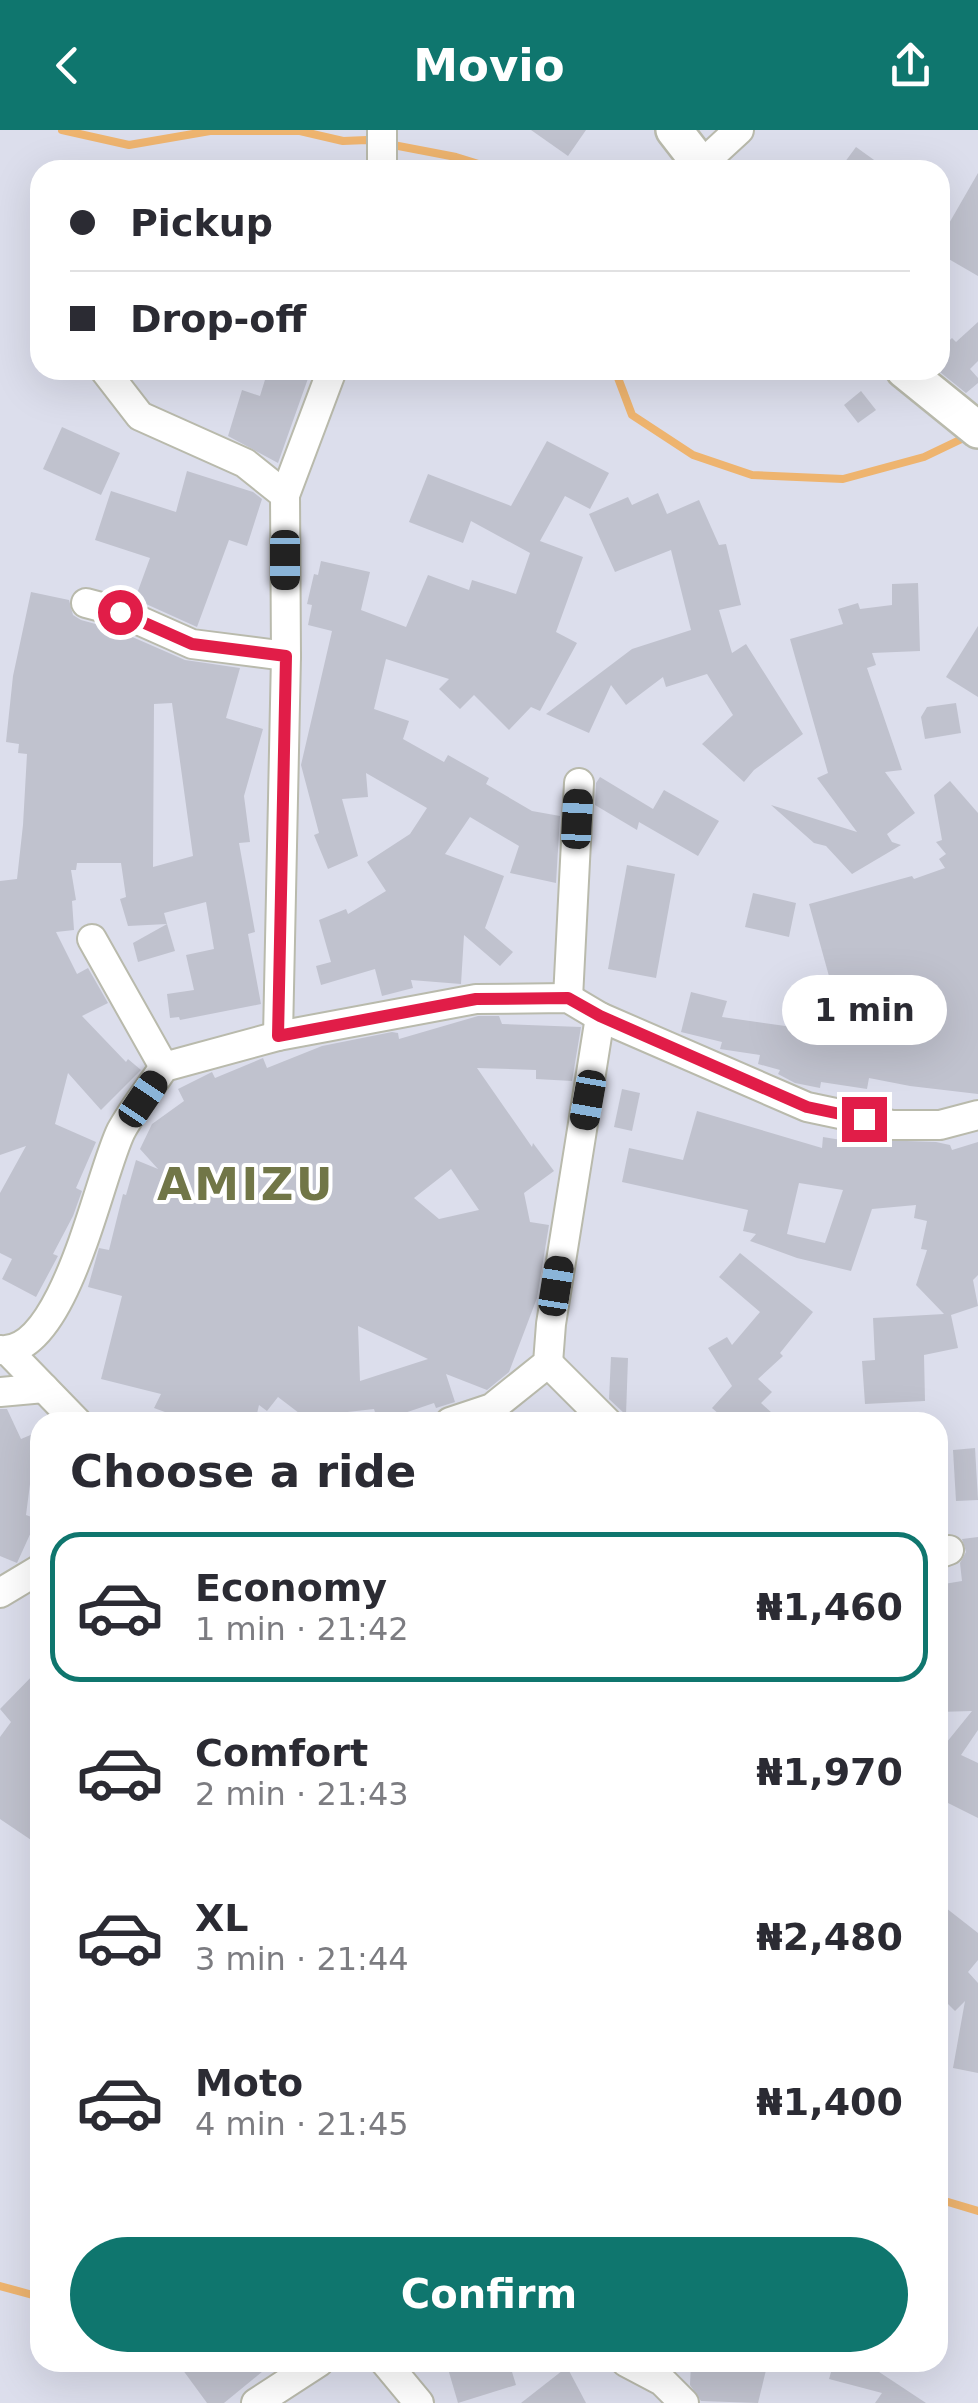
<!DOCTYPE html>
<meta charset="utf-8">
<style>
:root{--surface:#fff;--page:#f2f2f3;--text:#2b2b33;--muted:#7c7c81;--line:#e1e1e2;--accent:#0f766e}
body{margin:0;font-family:"DejaVu Sans",sans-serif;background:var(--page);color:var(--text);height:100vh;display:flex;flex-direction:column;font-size:38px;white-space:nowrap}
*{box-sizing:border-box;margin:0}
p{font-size:32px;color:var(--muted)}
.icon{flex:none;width:55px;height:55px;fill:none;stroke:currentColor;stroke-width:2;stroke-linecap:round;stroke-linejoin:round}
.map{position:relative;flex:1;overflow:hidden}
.drawer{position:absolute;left:30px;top:1282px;width:918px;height:960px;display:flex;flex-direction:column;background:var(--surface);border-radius:30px;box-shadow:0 10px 40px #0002}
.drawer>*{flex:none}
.hud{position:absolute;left:30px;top:30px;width:920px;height:220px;border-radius:30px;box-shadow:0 10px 40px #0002;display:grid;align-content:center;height:220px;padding:0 40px;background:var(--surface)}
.end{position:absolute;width:45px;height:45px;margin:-22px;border:12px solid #e11d48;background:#fff;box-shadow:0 0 0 5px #fff}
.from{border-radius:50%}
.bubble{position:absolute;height:70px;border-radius:35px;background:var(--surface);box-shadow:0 10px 40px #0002;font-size:32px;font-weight:700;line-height:70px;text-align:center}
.car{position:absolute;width:30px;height:60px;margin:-30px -15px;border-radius:12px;box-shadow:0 0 8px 2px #0007;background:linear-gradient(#222 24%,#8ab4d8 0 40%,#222 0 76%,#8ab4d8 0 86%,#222 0)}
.hud b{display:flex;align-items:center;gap:35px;height:95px;font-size:38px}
.hud b+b{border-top:2px solid var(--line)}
.hud i{width:25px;height:25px;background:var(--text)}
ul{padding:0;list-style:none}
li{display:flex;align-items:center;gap:30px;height:150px;margin:0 20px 15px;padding:0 20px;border:5px solid transparent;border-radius:30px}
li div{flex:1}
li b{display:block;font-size:38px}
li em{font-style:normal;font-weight:700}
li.on{border-color:var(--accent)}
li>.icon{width:90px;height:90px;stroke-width:1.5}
h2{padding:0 40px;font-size:45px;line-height:120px}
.primary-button{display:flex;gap:20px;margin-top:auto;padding:20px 40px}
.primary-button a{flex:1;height:115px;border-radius:60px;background:var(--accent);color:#fff;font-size:40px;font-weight:700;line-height:115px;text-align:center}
header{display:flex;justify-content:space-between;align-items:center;height:130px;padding:0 40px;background:var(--accent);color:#fff;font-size:45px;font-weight:700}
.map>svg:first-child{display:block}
</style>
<header><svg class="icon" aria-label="back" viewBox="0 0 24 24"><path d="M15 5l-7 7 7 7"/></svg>Movio<svg class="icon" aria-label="share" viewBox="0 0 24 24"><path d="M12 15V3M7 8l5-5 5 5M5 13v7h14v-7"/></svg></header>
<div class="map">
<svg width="978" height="2273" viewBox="0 0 978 2273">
<rect width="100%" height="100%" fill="#dcdeec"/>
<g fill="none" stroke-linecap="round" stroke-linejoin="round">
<g stroke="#eeb46f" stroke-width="8">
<path d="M62 0 129 15 210 1H300L343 11 367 10 456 27 498 40"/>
<path d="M615 240 632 285 693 325 752 345 843 349 924 327 970 305"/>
<path d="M938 2069 978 2081"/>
<path d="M0 2156 40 2167"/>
</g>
</g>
<g fill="#c0c2ce" fill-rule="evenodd">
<path d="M531 0H586L568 26Z"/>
<path d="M856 17 888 40H839Z"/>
<path d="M978 43V146L940 124V109Z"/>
<path d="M978 192V231L970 239 978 248V253L966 263 940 242V219L952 208 956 212Z"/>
<path d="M268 240H311L278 333 228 306 242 260 260 266Z"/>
<path d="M861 261 876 280 858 293 844 275Z"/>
<path d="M62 297 120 323 101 365 43 339Z"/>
<path d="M547 311 609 343 590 379 565 366 540 411 583 427 556 502 577 513 540 581 531 577 509 600 474 565 460 579 439 559 449 549 386 529 374 579 409 591 403 609 444 632 448 625 489 648 486 654 532 681 560 686 556 753 510 743 519 716 470 687 445 724 504 746 485 798 513 822 500 836 464 805 461 854 411 850 413 858 382 866 375 839 321 855 316 836 331 832 319 790 346 779 348 784 386 761 367 732 410 704 427 678 366 643 368 667 342 669 358 726 328 739 314 705 319 703 301 635 332 501 308 495 312 475 307 474 314 444 318 445 321 431 370 442 361 480 406 497 428 445 469 460 472 450 516 464 530 423 471 391 463 413 409 392 428 344 511 376Z"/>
<path d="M187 341 253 362 262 369 247 416 229 410 197 497 135 469 150 428 95 410 111 361 176 382Z"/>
<path d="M658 363 667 384 699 370 719 415 726 414 741 475 719 480 732 523 746 514 803 604 754 640 744 652 702 614 733 585 707 544 666 557 663 547 626 575 611 555 589 603 546 584 632 519 691 500 671 420 615 442 589 384 628 367 632 375Z"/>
<path d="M918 453 920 521 872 523 876 535 867 538 902 640 885 642 915 683 887 704 892 712 901 715 852 744 826 716 814 713 771 675 857 702 817 648 828 643 790 509 843 494 838 479 858 473 860 479 892 475V454Z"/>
<path d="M31 462 69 470 73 485 81 490 114 499 185 530 240 538 226 588 263 599 244 666 250 712 239 713 255 802 248 804 261 874 180 890 179 887 170 888 167 864 194 860 186 825 214 819 206 772 164 783 167 794 128 796 120 769 126 767 121 733H77L76 740H71L76 770 72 771 74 800 56 802 77 844 88 838 108 873 82 886 126 932 128 929 141 940 101 980 68 943 55 994 96 1012 76 1058 82 1061 73 1086 53 1124 58 1126 36 1167 2 1149 12 1129 0 1123V1063L26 1016 0 1025V751L17 749 23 695 27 624 18 623 19 614 6 612 13 546ZM172 573 193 726 153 737 154 574Z"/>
<path d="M978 496V567L946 547Z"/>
<path d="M956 573 961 603 925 609 921 587 927 577Z"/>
<path d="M600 647 653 679 664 660 719 691 698 726 639 692 637 700 595 675 596 653Z"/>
<path d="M950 651 978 683V964L910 956 869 948 867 959 821 952 820 958 795 953 778 944 780 940 758 934 760 925 720 919 722 912 681 902 691 862 727 871 722 887 807 899 812 854 832 857 809 774 912 746 914 749 945 738 939 729 946 724 936 712 942 710 934 665Z"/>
<path d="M627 735 675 744 656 848 608 839Z"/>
<path d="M753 763 796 773 789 807 745 797Z"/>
<path d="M167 794 175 821 138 832 133 813Z"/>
<path d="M478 886H499L502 894 581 897 572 951 536 949V940L477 938 532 1017 533 1013 554 1041 524 1063 530 1092 549 1095 537 1168 509 1242 487 1260 446 1244 455 1272 436 1278 434 1273 378 1292 374 1279 321 1285V1289L299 1290V1283L278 1267 267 1281 259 1275 255 1292 228 1287V1291L213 1287 211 1292H192L154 1278 161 1264 101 1249 122 1166 88 1157 99 1118 109 1120 123 1064 126 1065 136 1030 158 1039 140 1019 152 994 184 971 178 959 212 942 215 948 263 928 267 938 322 916 392 902 398 903 399 909ZM451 1039 479 1080 439 1089 414 1068ZM358 1196 428 1229 360 1251Z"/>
<path d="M622 959 640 963 632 1001 614 997Z"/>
<path d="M697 981 822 1018 823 1007 878 1016 877 1010 936 1012 950 1015 952 1020 978 1012V1145L973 1150 978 1176 951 1185 958 1218 924 1225 925 1271 865 1274 862 1231 875 1230 873 1188 944 1184 916 1155 927 1120 921 1119 927 1091 914 1088 916 1075 872 1079 851 1141 797 1128 750 1111 756 1104 743 1101 748 1080 622 1052 629 1018 683 1030ZM799 1053 843 1060 825 1113 787 1104Z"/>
<path d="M740 1123 813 1182 780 1223 783 1226 758 1249 772 1262 761 1273 782 1292H728L712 1278 732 1256 708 1218 727 1207 732 1215 760 1182 719 1147Z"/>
<path d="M611 1227 628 1228 626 1285 609 1269Z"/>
<path d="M0 1279H7L21 1309 40 1301V1349L30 1354 26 1385 37 1389 17 1433 0 1426Z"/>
<path d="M975 1318 978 1370 956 1371 953 1320Z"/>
<path d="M978 1407V1600L961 1625 978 1633V1688L938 1668V1623L972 1581 938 1582V1455L962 1451 960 1433 966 1422 962 1409Z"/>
<path d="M40 1538V1716L0 1689V1607L11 1592 0 1579Z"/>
<path d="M946 1778 978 1803V1830L968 1842 978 1853V1943L953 1938 965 1871 955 1881 938 1864V1788Z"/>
<path d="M177 2232H274L224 2273H207Z"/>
<path d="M446 2232H509L516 2255 458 2273Z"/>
<path d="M691 2232H768L758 2273 701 2271 690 2255Z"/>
<path d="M834 2232H864L926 2273H875L882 2263 829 2249Z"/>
<path d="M567 2237 586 2273H521Z"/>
</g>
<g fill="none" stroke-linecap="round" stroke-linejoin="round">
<defs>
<g id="minor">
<path d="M382 0V40"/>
<path d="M701 35 739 0"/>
<path d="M106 242 140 286 245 333 285 365"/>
<path d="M86 473 120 482 192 514 286 526"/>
<path d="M92 809 164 937"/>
<path d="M568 868 579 653"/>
<path d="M278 906 286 526 285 365 332 240"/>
<path d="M0 1220C65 1226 99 1045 121 1001 133 979 150 958 164 937L278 906 476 869 568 868 600 887 807 977 892 995H940L978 985"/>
<path d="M8 1221 77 1292"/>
<path d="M548 1233 607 1292"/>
<path d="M0 1262 44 1258"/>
<path d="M450 1292 492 1278 548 1233 551 1194 600 887"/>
<path d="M938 1424 949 1420"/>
<path d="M0 1463 40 1439"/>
<path d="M385 2232 419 2273"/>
<path d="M626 2232 662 2251 684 2273"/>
<path d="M256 2273 319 2232"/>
</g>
<g id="tertiary">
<path d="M674 0 705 40"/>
<path d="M904 240 978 300"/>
</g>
</defs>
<use href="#minor" stroke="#b9baac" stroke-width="32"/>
<use href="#tertiary" stroke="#b9baac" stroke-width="40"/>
<use href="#minor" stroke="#fff" stroke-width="28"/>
<use href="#tertiary" stroke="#fff" stroke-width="35"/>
</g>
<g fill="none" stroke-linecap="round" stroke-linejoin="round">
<path stroke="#e11d48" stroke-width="12" d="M120 482 192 514 286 526 278 906 476 869 568 868 600 886 807 977 864 989"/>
</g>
<g text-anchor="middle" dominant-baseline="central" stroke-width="8" stroke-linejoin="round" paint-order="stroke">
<g font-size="45" font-weight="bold" letter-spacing="2.5" fill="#717647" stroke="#fff">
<text x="246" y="1054">AMIZU</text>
</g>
</g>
</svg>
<i class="end from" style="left:120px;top:482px"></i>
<i class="end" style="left:864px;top:989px"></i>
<div class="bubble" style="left:782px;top:845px;width:165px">1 min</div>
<i class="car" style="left:285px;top:430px;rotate:180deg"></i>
<i class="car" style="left:577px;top:689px;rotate:3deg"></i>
<i class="car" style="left:143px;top:969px;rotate:34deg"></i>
<i class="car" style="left:588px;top:970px;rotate:190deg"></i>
<i class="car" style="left:556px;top:1156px;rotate:9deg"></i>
<div class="hud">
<b><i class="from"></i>Pickup</b>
<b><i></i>Drop-off</b>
</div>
<section class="drawer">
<h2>Choose a ride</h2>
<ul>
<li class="on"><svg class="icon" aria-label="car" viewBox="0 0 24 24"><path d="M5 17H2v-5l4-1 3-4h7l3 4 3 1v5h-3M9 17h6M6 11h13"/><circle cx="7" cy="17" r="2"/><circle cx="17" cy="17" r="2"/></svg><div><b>Economy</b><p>1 min · 21:42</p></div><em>₦1,460</em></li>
<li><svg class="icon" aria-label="car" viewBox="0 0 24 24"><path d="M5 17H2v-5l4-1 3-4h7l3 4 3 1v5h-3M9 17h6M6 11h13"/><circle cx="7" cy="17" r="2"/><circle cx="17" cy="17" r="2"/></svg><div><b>Comfort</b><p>2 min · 21:43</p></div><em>₦1,970</em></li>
<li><svg class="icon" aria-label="car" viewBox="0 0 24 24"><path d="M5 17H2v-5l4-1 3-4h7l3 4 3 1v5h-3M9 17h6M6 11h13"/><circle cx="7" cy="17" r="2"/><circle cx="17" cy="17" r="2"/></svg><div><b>XL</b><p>3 min · 21:44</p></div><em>₦2,480</em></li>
<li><svg class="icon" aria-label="car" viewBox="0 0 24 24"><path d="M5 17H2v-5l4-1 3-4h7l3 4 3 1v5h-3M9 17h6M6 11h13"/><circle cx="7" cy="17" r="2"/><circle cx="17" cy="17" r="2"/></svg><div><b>Moto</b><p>4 min · 21:45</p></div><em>₦1,400</em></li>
</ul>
<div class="primary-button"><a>Confirm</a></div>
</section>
</div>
